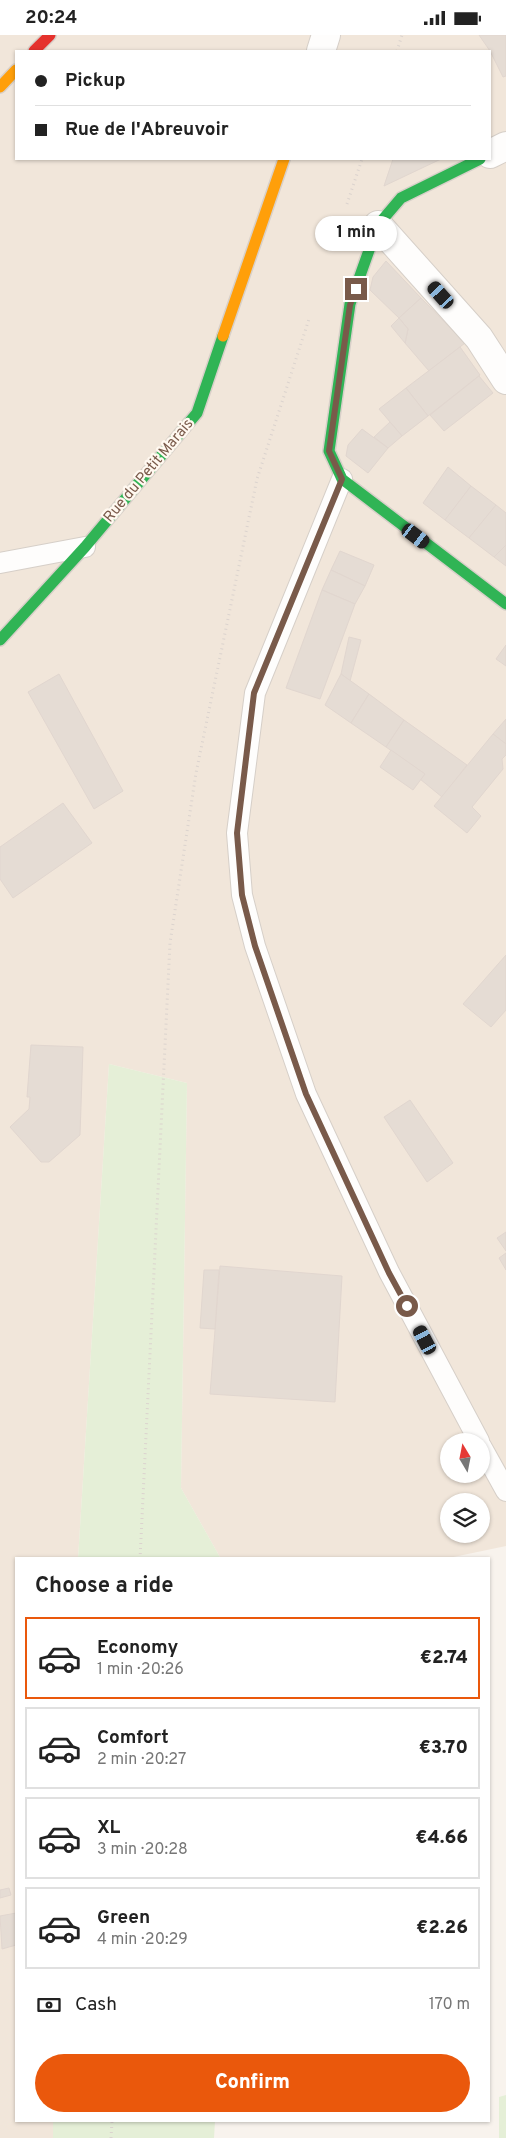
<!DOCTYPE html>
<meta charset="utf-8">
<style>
:root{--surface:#fff;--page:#f2f2f2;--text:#222;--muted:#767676;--line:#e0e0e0;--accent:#ea580c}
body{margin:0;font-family:Overpass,sans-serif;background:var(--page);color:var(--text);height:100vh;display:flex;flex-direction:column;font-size:19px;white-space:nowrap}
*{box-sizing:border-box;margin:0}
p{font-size:16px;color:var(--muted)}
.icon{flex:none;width:28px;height:28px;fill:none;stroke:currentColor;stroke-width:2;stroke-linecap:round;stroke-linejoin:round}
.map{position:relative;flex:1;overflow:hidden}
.side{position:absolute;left:15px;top:1522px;width:475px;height:565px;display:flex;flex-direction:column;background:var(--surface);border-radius:0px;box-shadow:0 1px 4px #0004}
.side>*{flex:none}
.top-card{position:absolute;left:15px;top:15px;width:476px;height:110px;border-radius:0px;box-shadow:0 1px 4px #0004;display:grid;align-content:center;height:110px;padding:0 20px;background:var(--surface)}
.needle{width:32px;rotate:350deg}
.buttons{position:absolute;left:440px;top:1398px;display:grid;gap:10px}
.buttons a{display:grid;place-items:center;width:50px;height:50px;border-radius:50%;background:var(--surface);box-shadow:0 1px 4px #0004;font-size:25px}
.end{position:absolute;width:22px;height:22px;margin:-11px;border:6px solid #795a4a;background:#fff;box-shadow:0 0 0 2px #fff}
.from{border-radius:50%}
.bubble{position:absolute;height:35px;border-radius:18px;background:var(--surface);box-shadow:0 1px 4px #0004;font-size:16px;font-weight:800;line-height:35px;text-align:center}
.car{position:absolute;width:15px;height:30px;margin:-15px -8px;border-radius:6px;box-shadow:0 0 4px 1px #0007;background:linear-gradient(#222 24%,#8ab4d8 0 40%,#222 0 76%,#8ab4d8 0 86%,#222 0)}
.top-card b{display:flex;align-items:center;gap:18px;height:48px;font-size:19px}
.top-card b+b{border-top:1px solid var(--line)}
.top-card i{width:12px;height:12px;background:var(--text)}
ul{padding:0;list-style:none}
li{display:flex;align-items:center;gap:15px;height:82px;margin:0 10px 8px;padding:0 10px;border:2px solid var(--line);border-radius:0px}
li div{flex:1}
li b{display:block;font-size:19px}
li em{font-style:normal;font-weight:800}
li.active{border-color:var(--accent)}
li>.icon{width:45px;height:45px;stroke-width:1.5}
h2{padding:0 20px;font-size:22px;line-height:60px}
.pay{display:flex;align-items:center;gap:12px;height:55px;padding:0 20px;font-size:19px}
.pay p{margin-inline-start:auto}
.action{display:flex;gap:10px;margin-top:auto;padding:10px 20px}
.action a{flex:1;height:58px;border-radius:30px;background:var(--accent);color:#fff;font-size:20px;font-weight:800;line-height:58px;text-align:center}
.status{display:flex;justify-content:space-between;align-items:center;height:35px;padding:0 25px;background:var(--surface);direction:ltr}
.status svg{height:14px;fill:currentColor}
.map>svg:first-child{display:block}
</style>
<div class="status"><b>20:24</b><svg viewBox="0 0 49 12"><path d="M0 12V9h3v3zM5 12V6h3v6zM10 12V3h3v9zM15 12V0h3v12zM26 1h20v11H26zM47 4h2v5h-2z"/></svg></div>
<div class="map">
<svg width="506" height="2103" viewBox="0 0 506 2103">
<rect width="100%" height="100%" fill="#f8f3ed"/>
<path fill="#f1e6da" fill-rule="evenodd" d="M0 0H506V1511L444 1524H221L181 1453 187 1048 109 1029 78 1524H16V2086H53V2103H0ZM16 16H490V124H16ZM449 1406H481V1439H449ZM449 1466H481V1499H449Z"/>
<g fill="#e5efd7">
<path d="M109 1029 187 1048 181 1453 221 1524H78Z"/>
<path d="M506 2060V2103H499V2062Z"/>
<path d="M53 2086H215L214 2103H53Z"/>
</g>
<g fill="#e5dcd4" stroke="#e1d6cf">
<path d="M479 0H506V41L503 42 490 16Z"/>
<path d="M393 124H441L384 151Z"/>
<path d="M386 226 421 263 399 283 370 255 373 242Z"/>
<path d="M421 263 465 308 429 336 405 308 408 294 399 283Z"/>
<path d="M399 283 408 294 405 308 391 291Z"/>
<path d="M460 312 480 340 428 381 406 353Z"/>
<path d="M479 341 493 358 444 396 430 380Z"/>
<path d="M406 353 428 381 402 401 379 374Z"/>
<path d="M390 387 402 401 388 413 374 402Z"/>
<path d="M362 394 388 413 368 438 346 421 348 410Z"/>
<path d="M448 432 471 451 445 485 423 468Z"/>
<path d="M471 451 496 470 469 503 445 485Z"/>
<path d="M496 470 506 478V510L494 522 469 503Z"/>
<path d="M506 510V531L494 522Z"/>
<path d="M340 516 374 530 365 551 331 535Z"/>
<path d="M331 535 365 551 355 569 322 555Z"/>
<path d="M322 555 355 569 320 664 286 653Z"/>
<path d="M349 602 361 605 350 646 341 639Z"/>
<path d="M506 610V631L496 624Z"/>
<path d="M59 639 123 756 94 774 28 657Z"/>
<path d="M341 639 369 659 351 688 325 670Z"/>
<path d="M369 659 404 685 386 712 351 688Z"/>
<path d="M506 684V709L493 699Z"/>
<path d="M404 685 467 730 442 762 420 744 425 739 386 712Z"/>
<path d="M493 699 506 709V720L502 724 503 734 472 772 481 781 467 798 434 771Z"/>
<path d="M391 715 425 739 413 755 380 732Z"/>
<path d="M63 768 92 808 13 863 0 844V812Z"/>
<path d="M506 920V975L491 992 463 969Z"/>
<path d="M31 1010 83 1012 80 1100 49 1127H41L10 1092 29 1074 30 1062H27Z"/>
<path d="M410 1065 453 1128 427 1147 384 1082Z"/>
<path d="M506 1197V1216L497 1203Z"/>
<path d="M506 1218V1235L499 1223Z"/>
<path d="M220 1231 342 1241 335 1367 210 1359Z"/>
<path d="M204 1235H219L215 1294 200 1293Z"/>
<path d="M9 1853 11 1860 0 1863V1855Z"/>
<path d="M16 1878V1910L2 1914 0 1881Z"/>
</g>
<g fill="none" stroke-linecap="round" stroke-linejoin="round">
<defs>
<g id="lane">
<path d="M342 444 255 658 237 798 242 860 255 911 306 1059 389 1237 479 1406"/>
<path d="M0 528 85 512"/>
<path d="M481 1411 506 1456"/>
</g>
<g id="street">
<path d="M321 16 326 0"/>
<path d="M490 119 506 111"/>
<path d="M378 190 479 303 506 345"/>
</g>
<g id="fast">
<path d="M480 124 401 163 378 190 350 269 329 416 342 444 506 569"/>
<path d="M0 605 85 512 197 378 223 301"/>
</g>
<g id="slow">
<path d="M0 52 16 35"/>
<path d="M223 301 284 124"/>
</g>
<path id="jam" d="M34 16 50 0"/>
</defs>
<use href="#lane" stroke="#d6cfc8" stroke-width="22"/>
<use href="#street" stroke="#d6cfc8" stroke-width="30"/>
<use href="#fast" stroke="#d8d0c9" stroke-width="14"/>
<use href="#slow" stroke="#d8d0c9" stroke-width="14"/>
<use href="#jam" stroke="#d8d0c9" stroke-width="14"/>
<g stroke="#dbd3ce" stroke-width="3" stroke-dasharray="1 4" stroke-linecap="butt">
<path d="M397 16 402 0"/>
<path d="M347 169 362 124"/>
<path d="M140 1524 170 908 196 738 257 444 309 284"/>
<path d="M111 2103 112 2086"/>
</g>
<use href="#lane" stroke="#fefdfc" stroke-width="20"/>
<use href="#street" stroke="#fefdfc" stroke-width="28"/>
<use href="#fast" stroke="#30b455" stroke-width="11"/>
<use href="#slow" stroke="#ff9f0a" stroke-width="11"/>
<use href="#jam" stroke="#e5322d" stroke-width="11"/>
</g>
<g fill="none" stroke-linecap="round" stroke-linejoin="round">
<path stroke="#795a4a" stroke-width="6" d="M356 254 350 270 329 416 342 444 254 658 237 798 242 860 255 911 306 1059 389 1238 407 1271"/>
</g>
<g text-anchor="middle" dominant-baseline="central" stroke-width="4.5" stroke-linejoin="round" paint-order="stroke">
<g font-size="15" fill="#795a4a" stroke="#fff8f0">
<text transform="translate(149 436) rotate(-50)">Rue du Petit Marais</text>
</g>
</g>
</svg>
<div class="buttons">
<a><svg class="needle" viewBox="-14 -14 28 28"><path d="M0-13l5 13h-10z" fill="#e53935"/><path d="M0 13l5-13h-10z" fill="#767676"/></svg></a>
<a><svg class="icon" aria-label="layers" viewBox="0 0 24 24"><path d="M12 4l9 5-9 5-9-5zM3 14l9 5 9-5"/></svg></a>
</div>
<i class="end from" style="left:407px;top:1271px"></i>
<i class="end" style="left:356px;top:254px"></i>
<div class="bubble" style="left:315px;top:181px;width:82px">1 min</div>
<i class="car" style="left:441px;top:260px;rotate:318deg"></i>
<i class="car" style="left:416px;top:501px;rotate:127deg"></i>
<i class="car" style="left:425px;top:1305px;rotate:332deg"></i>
<div class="top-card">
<b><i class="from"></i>Pickup</b>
<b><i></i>Rue de l'Abreuvoir</b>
</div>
<section class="side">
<h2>Choose a ride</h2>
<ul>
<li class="active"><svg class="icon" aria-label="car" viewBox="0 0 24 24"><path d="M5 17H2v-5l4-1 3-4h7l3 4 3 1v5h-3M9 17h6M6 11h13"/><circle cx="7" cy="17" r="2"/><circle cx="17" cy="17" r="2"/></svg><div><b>Economy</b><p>1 min · 20:26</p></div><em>€2.74</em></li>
<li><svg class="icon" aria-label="car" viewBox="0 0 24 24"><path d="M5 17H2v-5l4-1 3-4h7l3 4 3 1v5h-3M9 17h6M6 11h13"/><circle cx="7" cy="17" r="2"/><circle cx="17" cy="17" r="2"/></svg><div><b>Comfort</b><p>2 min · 20:27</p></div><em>€3.70</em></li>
<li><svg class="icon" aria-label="car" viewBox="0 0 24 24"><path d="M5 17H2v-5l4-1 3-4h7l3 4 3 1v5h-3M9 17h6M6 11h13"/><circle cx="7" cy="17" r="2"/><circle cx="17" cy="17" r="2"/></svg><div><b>XL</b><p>3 min · 20:28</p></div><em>€4.66</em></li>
<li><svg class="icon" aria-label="car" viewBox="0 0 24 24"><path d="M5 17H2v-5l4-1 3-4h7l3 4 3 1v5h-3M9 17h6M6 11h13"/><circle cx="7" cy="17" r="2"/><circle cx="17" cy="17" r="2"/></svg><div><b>Green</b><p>4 min · 20:29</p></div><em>€2.26</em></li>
</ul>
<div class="pay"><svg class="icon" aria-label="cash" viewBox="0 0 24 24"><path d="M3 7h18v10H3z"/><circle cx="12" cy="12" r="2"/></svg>Cash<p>170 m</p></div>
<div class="action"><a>Confirm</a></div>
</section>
</div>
